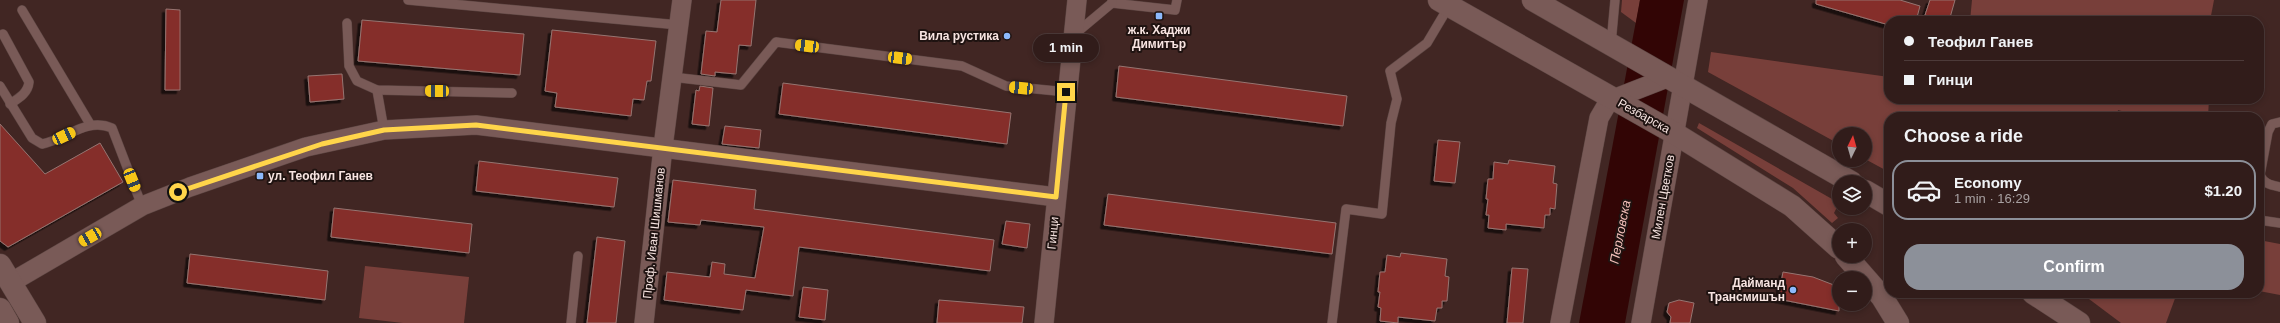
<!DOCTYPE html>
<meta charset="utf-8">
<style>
:root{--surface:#311c1a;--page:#392523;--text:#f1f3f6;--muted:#a8a1a2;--line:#4c3a39;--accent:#8c9099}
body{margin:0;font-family:Helvetica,sans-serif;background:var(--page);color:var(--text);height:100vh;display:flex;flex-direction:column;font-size:15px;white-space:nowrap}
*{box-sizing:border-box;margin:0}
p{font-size:13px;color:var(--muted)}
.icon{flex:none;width:22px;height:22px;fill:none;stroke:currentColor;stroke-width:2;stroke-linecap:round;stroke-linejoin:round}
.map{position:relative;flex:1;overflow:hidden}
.panel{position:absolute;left:1884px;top:112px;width:380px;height:186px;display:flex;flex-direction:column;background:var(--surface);border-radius:16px;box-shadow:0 2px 6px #0003,0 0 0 1px var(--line)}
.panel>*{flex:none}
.guide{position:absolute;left:1884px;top:16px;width:380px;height:88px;border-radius:16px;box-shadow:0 2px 6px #0003,0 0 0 1px var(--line);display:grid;align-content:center;height:88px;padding:0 20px;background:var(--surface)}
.needle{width:26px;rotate:5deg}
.controls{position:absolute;left:1832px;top:127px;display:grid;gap:8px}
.controls a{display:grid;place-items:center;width:40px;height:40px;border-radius:50%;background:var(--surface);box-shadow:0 2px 6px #0003,0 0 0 1px var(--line);font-size:20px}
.end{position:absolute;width:18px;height:18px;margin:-9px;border:5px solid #ffd54a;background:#111;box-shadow:0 0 0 2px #111}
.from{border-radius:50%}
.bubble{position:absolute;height:28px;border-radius:14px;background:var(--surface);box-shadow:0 2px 6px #0003,0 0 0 1px var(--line);font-size:13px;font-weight:600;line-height:28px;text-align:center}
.car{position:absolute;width:12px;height:24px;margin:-12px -6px;border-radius:5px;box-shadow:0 0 3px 1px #0007;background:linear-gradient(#f5c518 24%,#345 0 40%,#f5c518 0 76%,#345 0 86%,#f5c518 0)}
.guide b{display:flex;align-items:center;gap:14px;height:38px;font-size:15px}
.guide b+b{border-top:1px solid var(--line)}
.guide i{width:10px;height:10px;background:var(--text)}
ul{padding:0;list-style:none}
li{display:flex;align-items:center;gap:12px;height:60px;margin:0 8px 6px;padding:0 12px;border:2px solid transparent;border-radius:16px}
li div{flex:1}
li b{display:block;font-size:15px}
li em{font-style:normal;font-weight:600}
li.active{border-color:var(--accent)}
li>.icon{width:36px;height:36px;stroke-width:1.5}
h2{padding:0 20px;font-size:18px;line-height:48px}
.cta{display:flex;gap:8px;margin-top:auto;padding:8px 20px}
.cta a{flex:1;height:46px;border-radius:16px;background:var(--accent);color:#fff;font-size:16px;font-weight:600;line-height:46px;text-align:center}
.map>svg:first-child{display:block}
</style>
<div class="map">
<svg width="2280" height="323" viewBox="0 0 2280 323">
<defs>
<filter id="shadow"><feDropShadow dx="-3.5" dy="3.5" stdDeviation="0" flood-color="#0009"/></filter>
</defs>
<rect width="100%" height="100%" fill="#412623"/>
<g fill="#783f3a">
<path d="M1622 0H1640L1636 23 1621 12Z"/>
<path d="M1972 0H2214L2210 21H1970Z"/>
<path d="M1711 52 1889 77V99H2209L2208 117H2143L2118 110 2117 117H1889V172L1865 159V134H1839V144L1708 72Z"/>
<path d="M1699 123 1839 203 1834 213 1838 218 1832 223 1793 188 1697 128Z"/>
<path d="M2259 240 2280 244V295L2259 291Z"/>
<path d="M365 266 469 277 464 323H403L359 318Z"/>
<path d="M2081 293H2177L2166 323H2121Z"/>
</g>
<path fill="#320505" d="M1640 0H1684L1625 323H1579Z"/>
<g fill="#852d29" stroke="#967571" filter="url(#shadow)">
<path d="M721 0H756L751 46 739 45 736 74 715 72V76L701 74 706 31 717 32Z"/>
<path d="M1816 0H1900L1920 6 1916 21H1889V25L1816 4Z"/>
<path d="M1930 0H1955L1949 21 1925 15Z"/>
<path d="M166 9 180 10V90H165Z"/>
<path d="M362 20 524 34 520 75 358 61Z"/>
<path d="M552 30 656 41 651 81H647L644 100 633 99 631 116 555 107 557 93 545 91Z"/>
<path d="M1119 66 1347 96 1343 126 1116 97Z"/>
<path d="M342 74 344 99 310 102 308 76Z"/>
<path d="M783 83 1011 113 1007 144 779 114Z"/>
<path d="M700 86 713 88 709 126 692 124 696 90 699 91Z"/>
<path d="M0 124 45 174 100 143 123 182 8 247 0 241Z"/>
<path d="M725 126 761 130 759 148 722 144Z"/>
<path d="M1438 140 1460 142 1455 183 1434 181Z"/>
<path d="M1509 160 1555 166 1553 183 1557 184 1555 209 1550 208V215H1545L1544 228 1506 224V230L1488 228 1489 215H1486L1488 199H1486L1488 179H1493L1494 162 1508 164Z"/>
<path d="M479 161 618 178 614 207 476 191Z"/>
<path d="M673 180 756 190 754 209 994 240 990 271 799 247 793 296 746 290 743 310 664 300 667 272 710 277 712 262 725 264 724 274 755 278 764 227 701 220 700 225 668 222Z"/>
<path d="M1108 194 1336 223 1332 254 1104 225Z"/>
<path d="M334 208 472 224 469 253 331 237Z"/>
<path d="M1006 221 1030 224 1027 248 1002 244Z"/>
<path d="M597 237 625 241 616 323H587Z"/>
<path d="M1401 253 1447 259 1445 276 1449 277 1447 301H1442V308H1437L1435 321 1398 317V323L1380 321 1381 308 1378 307 1380 292H1378L1380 272H1385L1387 255 1400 257Z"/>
<path d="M190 254 328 271 325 300 187 283Z"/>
<path d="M1512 268 1528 269 1523 323H1507Z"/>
<path d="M1783 272 1813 277 1839 287V311L1778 299Z"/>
<path d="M803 287 828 290 825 320 799 317Z"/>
<path d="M939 300 1024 307 1022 323H937Z"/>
<path d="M1679 300 1694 303 1690 323H1670L1671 317 1667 312 1669 303Z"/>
</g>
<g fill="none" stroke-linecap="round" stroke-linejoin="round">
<defs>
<g id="service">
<path d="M408 0 679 25"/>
<path d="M1112 3 1175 10 1177 0"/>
<path d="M22 10 90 124"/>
<path d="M347 23 349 66 357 81 377 90 512 93"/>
<path d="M3 34 29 82C28 93 19 98 10 104"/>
<path d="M1075 34 1112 3V0"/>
<path d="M1611 44 1615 0"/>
<path d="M672 77 741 85 776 42 962 66 1006 86 1067 92"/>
<path d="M0 86 32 138 42 144C67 139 87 117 112 128L142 206"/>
<path d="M377 90 384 130"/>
<path d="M2280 122 2272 124 2268 132 2260 175C2264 184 2271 185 2280 187"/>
<path d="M2259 220 2280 223"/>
<path d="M571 323 578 256"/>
<path d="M1332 323 1346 209 1382 214 1391 123 1397 99 1390 71 1427 43 1449 6"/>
</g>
<g id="minor">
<path d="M10 283 142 206 190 187 306 147 384 130 476 125 1056 197"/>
<path d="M644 323 663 147 682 0"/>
<path d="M1044 323 1077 0"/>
<path d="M1560 323 1599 118 1606 106 1613 99 1667 78"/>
<path d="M1641 323 1698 0"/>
</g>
<g id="tertiary">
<path d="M1439 0 1674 133 1792 206 1839 248"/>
<path d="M1533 0 1851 182"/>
<path d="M1865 191 1889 205"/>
<path d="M1846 256 1882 297 1898 323"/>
<path d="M0 265 35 323"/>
<path d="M2033 293 2079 323"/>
<path d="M0 309 8 323"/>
</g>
</defs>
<use href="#service" stroke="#5d4643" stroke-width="10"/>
<use href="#minor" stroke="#5d4643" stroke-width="20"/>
<use href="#tertiary" stroke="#5d4643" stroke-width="23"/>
<use href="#service" stroke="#795a57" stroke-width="9"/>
<use href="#minor" stroke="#795a57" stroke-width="19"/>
<use href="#tertiary" stroke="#795a57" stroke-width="22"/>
</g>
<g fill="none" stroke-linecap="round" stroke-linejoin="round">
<path stroke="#ffd54a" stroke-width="5" d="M178 192 322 144 384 130 476 125 1056 197 1066 92"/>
</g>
<g fill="#8db9fc" stroke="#1f1311" stroke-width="1.5">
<rect x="1155" y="12" width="8" height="8" rx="2"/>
<circle cx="1007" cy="36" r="4"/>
<rect x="256" y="172" width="8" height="8" rx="2"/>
<circle cx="1793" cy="290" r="4"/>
</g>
<g text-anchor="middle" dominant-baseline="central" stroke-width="4" stroke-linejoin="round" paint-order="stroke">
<g font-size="12" font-weight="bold" fill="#f7e4e1" stroke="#1f1311" text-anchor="end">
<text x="1159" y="30" text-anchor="middle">ж.к. Хаджи<tspan x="1159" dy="14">Димитър</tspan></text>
<text x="999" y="36">Вила рустика</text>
<text x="268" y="176" text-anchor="start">ул. Теофил Ганев</text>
<text x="1785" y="283">Дайманд<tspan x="1785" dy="14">Трансмишън</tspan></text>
</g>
<g font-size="12" fill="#f7e4e1" stroke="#1f1311">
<text transform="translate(1644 116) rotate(29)">Резбарска</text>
<text transform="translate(1663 197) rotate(-80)">Милен Цветков</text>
<text transform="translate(654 233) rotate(-84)">Проф. Иван Шишманов</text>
<text transform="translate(1053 233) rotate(-85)">Гинци</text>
</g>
<g font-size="13" font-style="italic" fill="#f3bfb9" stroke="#1f1311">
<text transform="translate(1620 232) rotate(-79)">Перловска</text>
</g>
</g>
</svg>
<div class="controls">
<a><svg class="needle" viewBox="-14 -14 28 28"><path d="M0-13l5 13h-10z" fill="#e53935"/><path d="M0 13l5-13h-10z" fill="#a8a1a2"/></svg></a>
<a><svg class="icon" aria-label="layers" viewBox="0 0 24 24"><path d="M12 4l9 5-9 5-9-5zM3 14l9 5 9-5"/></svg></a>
<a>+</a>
<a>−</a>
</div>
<i class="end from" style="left:178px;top:192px"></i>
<i class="end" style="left:1066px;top:92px"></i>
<div class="bubble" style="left:1033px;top:34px;width:66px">1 min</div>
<i class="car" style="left:807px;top:46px;rotate:277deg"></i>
<i class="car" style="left:900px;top:58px;rotate:97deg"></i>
<i class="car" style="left:1021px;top:88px;rotate:276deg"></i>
<i class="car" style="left:437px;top:91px;rotate:271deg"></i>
<i class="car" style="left:64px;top:136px;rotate:65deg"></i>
<i class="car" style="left:132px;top:180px;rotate:158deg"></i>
<i class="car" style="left:90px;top:237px;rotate:240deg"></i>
<div class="guide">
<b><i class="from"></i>Теофил Ганев</b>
<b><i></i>Гинци</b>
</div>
<section class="panel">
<h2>Choose a ride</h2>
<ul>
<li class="active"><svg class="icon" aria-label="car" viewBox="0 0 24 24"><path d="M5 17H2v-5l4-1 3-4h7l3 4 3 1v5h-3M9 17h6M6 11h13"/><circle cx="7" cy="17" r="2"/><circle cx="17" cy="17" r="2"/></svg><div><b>Economy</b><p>1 min · 16:29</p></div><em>$1.20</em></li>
</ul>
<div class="cta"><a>Confirm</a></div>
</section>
</div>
